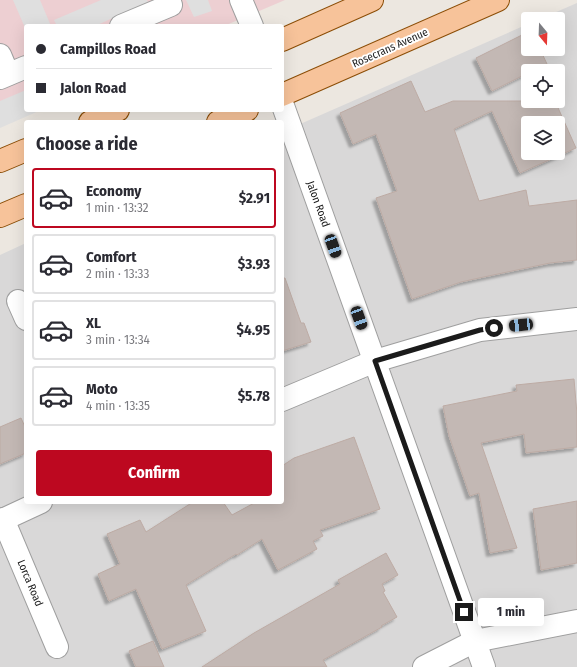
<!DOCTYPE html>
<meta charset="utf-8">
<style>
:root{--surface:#fff;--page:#f7f7f7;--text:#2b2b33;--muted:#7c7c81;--line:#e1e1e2;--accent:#bd0820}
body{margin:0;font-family:"Fira Sans Condensed",sans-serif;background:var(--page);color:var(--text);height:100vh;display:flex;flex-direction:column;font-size:15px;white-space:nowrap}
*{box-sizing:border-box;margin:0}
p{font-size:13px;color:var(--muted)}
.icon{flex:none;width:22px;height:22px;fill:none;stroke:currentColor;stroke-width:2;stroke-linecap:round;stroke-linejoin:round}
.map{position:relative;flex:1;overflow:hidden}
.drawer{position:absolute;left:24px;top:120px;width:260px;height:384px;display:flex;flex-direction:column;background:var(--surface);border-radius:4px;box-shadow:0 4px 16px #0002}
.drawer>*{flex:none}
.banner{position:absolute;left:24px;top:24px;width:260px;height:88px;border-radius:4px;box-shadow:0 4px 16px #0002;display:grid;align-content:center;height:88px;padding:0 12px;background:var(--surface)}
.needle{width:26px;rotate:161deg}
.fabs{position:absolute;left:521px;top:12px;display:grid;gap:8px}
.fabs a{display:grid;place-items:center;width:44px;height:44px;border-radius:4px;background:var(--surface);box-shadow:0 4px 16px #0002;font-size:20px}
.end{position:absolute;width:18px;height:18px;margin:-9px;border:5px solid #1b1b1b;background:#fff;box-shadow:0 0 0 2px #fff}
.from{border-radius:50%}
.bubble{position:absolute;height:28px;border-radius:4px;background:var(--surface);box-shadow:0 4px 16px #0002;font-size:13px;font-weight:700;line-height:28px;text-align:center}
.car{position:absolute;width:12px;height:24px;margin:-12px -6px;border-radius:5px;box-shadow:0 0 3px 1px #0007;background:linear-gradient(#222 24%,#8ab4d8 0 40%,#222 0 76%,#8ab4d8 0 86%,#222 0)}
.banner b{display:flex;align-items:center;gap:14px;height:38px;font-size:15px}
.banner b+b{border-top:1px solid var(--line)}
.banner i{width:10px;height:10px;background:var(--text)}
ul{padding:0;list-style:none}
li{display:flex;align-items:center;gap:12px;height:60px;margin:0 8px 6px;padding:0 4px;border:2px solid var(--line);border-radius:4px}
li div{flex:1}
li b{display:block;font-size:15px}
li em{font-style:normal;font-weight:700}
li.current{border-color:var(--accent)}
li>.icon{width:36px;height:36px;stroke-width:1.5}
h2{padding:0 12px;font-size:18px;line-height:48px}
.action{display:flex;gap:8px;margin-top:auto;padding:8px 12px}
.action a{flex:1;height:46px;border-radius:4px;background:var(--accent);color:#fff;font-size:16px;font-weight:700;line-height:46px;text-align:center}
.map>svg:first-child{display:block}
</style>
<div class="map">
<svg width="577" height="667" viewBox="0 0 577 667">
<defs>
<filter id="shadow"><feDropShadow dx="-3.5" dy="3.5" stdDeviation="1" flood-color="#0004"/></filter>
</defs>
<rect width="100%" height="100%" fill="#ece7e0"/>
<path fill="#d9d8d8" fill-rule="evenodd" d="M577 3V667H0V255L26 243V502H282V132L528 24V49H558V19H540ZM528 71H558V101H528ZM528 123H558V153H528Z"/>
<path fill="#edcfd2" d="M0 0H285L224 26H26V110L0 122Z"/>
<g fill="#dfdfdf">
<path d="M13 0H40L51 26H26V30Z"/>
<path d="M101 0H147L148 2 95 26H57L54 20Z"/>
<path d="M186 0H208L212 11 194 17Z"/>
<path d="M26 90V110H41L0 128V101Z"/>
</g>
<g fill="#c3b8b4" stroke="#bdaba4" fill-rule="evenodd" filter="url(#shadow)">
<path d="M528 32V49H540L547 64 533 71H528V73L492 91 476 58Z"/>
<path d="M411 81 425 112 453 101H555L576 148 520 173 492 111 454 129 479 201 526 190 529 206 577 200V260L550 263 479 278 461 282 412 299 376 198 397 191 376 134 353 144 340 113ZM528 123H558V153H528Z"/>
<path d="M282 278H285L301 323H304L311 342 282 351Z"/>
<path d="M574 379 577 414V447L526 453 524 434 481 443 517 548 490 553 479 493 470 496 449 436 443 406 517 391 516 385Z"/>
<path d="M21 418 26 429V453L0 464V427Z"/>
<path d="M354 437 380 509 320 530 323 536 313 541 317 549 278 570 262 539 237 555 236 554 186 585 206 631 162 649 136 589 109 601 98 574 120 564 107 534 140 520 146 532 193 502H223L232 515 256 502H282V466L294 458Z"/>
<path d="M577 501V563L541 570 533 509Z"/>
<path d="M386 553 398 575 382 584 385 591 383 592 397 617 381 626 382 627 323 660 327 667H202L254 633 340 584 338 580Z"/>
<path d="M153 641 164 667H136L129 651Z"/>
</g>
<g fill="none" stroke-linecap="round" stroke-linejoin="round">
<defs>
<g id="minor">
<path d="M241 0 252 26"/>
<path d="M121 26 171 5 168 0"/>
<path d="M0 55 8 74"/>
<path d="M0 78 26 67"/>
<path d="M282 103 484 667"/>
<path d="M18 301 26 319"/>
<path d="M282 400 375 361 480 330 577 319"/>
<path d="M3 519 57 647"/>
<path d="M0 521 41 502"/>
<path d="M424 667 475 641 577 621"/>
</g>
<g id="major">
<path d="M282 40 372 0"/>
<path d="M282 95 498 0"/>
<path d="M90 122 118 110"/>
<path d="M218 122 247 110"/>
<path d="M0 161 26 150"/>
<path d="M0 216 26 205"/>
</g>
</defs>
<use href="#minor" stroke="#9f9f9f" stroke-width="24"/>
<use href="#major" stroke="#8b4d06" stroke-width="24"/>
<use href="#minor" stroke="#fff" stroke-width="22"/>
<use href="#major" stroke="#f7c39a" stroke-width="22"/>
</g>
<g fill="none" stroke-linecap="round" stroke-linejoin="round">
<path stroke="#1b1b1b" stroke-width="5" d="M464 612 375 361 480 330 494 328"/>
</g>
<g text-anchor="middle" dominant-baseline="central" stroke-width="4" stroke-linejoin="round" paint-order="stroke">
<g font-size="11" fill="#1b1b1b" stroke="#fff">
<text transform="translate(390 48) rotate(-24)">Rosecrans Avenue</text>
<text transform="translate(318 204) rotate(70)">Jalon Road</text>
<text transform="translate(30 583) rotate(67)">Lorca Road</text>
</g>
</g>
</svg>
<div class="fabs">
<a><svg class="needle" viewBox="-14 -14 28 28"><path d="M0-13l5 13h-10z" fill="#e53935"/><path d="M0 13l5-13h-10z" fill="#7c7c81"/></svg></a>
<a><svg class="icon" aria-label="locate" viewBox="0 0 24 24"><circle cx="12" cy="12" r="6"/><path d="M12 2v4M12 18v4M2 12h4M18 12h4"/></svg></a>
<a><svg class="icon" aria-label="layers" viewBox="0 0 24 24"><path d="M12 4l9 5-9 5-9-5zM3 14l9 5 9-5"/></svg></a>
</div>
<i class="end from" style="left:494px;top:328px"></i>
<i class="end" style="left:464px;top:612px"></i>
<div class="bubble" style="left:478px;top:598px;width:66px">1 min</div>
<i class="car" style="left:333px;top:246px;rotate:160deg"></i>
<i class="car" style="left:359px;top:318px;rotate:160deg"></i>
<i class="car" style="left:521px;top:325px;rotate:264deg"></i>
<div class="banner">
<b><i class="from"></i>Campillos Road</b>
<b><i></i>Jalon Road</b>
</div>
<section class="drawer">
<h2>Choose a ride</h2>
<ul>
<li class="current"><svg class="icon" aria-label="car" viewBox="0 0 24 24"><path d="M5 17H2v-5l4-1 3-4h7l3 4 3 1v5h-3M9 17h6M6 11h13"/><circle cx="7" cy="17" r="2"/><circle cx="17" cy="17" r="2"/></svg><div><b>Economy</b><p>1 min · 13:32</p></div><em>$2.91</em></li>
<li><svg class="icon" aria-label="car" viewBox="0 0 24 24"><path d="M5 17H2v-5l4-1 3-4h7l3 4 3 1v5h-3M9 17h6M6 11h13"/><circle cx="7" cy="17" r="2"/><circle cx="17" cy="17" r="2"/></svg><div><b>Comfort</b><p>2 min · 13:33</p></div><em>$3.93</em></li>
<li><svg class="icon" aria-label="car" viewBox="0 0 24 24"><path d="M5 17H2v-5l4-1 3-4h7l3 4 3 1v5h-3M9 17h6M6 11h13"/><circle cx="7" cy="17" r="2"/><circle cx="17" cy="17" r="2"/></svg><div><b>XL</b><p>3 min · 13:34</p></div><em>$4.95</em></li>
<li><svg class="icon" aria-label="car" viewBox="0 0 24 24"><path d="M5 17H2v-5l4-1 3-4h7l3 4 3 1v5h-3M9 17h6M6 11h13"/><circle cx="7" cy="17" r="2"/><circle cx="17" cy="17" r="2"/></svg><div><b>Moto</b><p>4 min · 13:35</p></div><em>$5.78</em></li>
</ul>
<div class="action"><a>Confirm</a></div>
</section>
</div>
